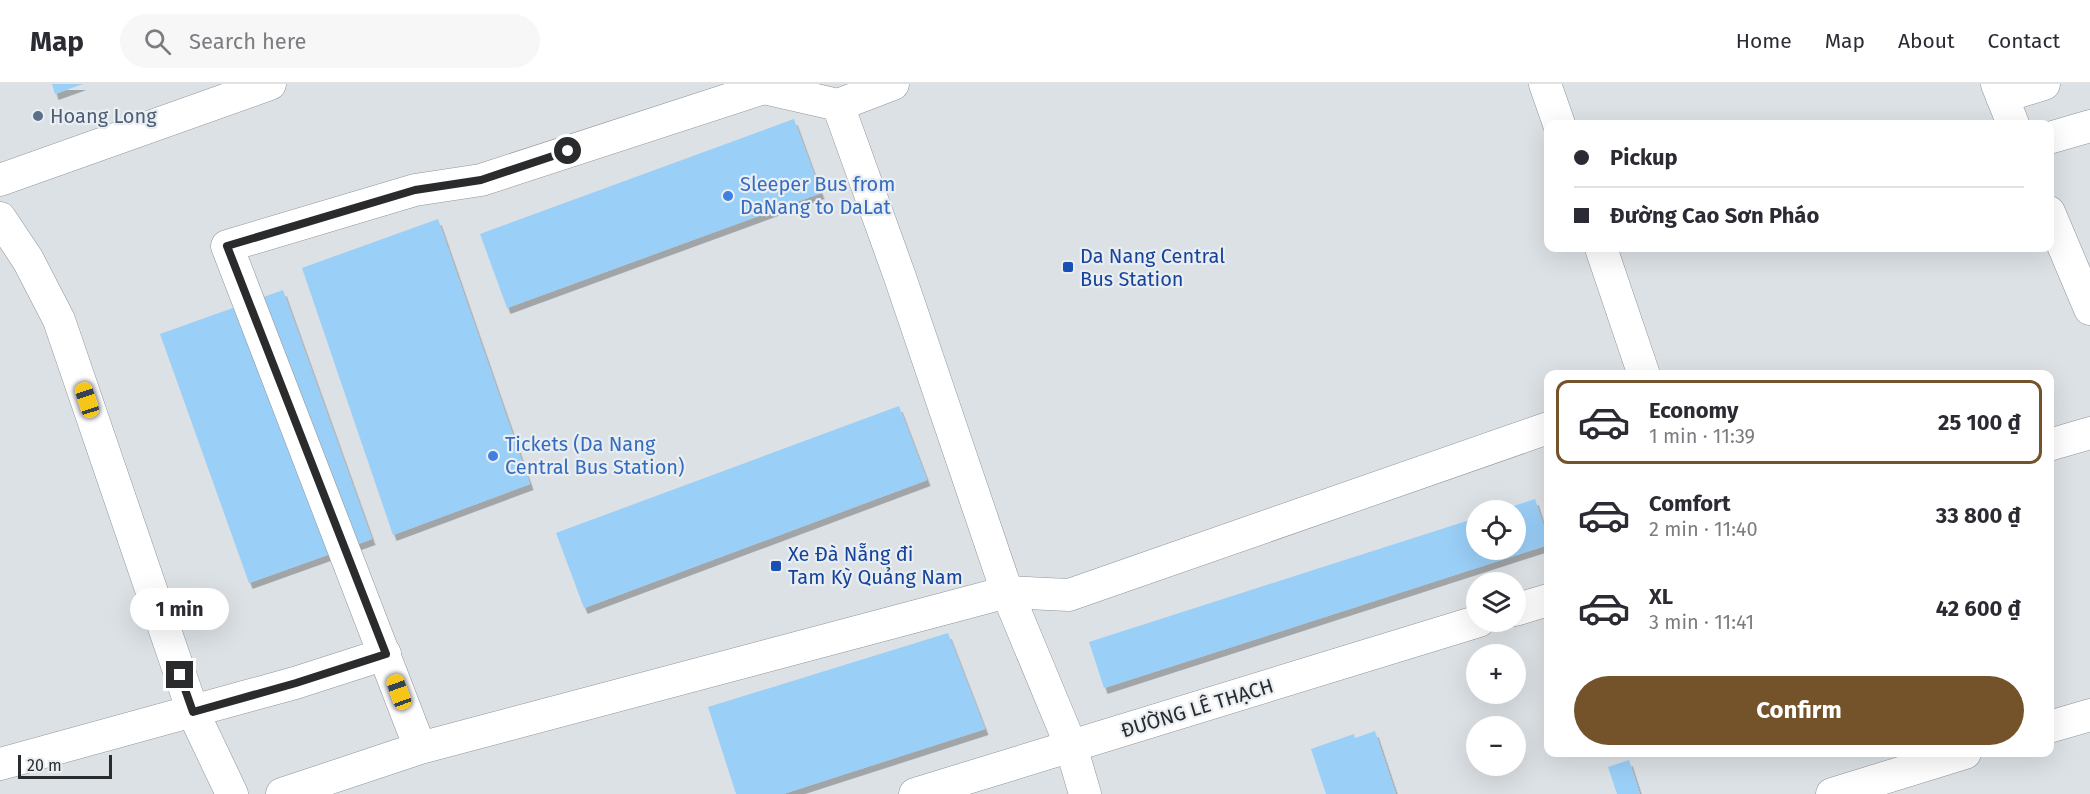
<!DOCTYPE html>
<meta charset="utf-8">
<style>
:root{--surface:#fff;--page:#f7f7f7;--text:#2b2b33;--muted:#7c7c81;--line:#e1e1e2;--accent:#74522a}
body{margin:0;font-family:"Fira Sans",sans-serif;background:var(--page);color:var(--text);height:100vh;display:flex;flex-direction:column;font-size:22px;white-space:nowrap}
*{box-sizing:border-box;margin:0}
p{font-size:20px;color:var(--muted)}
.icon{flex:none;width:33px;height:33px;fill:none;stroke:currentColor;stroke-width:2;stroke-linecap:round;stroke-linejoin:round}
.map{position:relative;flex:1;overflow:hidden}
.details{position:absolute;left:1544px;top:286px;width:510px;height:387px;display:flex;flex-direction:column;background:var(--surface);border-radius:12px;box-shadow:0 6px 24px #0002}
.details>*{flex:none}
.hud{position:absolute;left:1544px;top:36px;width:510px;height:132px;border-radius:12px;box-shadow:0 6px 24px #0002;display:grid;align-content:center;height:132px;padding:0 30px;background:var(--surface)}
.controls{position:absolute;left:1466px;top:416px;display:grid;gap:12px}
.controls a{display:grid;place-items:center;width:60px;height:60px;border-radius:50%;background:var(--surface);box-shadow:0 6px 24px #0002;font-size:30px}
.scale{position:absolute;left:18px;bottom:15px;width:94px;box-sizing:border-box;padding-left:6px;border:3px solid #292b2d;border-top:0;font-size:16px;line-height:21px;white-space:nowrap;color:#292b2d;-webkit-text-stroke:4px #e9eef3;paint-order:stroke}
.end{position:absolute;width:27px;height:27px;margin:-14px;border:8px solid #292b2d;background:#fff;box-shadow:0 0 0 3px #fff}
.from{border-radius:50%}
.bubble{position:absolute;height:42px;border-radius:21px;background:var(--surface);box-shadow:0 6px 24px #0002;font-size:20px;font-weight:700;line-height:42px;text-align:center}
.car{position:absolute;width:18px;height:36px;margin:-18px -9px;border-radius:8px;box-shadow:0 0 4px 2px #0007;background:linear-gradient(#f5c518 24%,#345 0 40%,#f5c518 0 76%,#345 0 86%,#f5c518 0)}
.hud b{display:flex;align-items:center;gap:21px;height:57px;font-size:22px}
.hud b+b{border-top:2px solid var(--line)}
.hud i{width:15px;height:15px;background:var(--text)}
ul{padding:10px 0 0;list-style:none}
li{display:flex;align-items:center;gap:18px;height:84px;margin:0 12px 9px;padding:0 18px;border:3px solid transparent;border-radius:12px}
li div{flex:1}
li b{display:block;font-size:22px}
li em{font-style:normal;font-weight:700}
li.on{border-color:var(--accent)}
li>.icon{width:54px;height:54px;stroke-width:1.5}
.button{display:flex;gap:12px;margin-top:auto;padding:12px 30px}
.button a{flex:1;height:69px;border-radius:36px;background:var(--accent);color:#fff;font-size:24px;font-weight:700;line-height:69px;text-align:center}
header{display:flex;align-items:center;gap:36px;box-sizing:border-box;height:84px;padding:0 30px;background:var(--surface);border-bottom:2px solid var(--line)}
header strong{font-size:28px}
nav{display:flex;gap:33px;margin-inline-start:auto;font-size:21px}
.search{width:420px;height:54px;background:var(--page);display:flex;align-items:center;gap:15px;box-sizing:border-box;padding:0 21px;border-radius:33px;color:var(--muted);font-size:22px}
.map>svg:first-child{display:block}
</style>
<header>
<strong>Map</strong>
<div class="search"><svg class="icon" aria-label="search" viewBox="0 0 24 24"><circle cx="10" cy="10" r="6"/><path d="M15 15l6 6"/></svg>Search here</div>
<nav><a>Home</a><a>Map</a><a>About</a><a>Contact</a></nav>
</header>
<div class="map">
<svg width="2090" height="710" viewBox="0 0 2090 710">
<defs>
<filter id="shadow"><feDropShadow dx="3.5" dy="6" stdDeviation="0" flood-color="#0004"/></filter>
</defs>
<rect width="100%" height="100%" fill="#dce1e5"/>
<g fill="#9acff8" filter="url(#shadow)">
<path d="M52 0H83L55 10Z"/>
<path d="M794 35 821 109 507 224 480 150Z"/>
<path d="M438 135 530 400 393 451 302 184Z"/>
<path d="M283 206 372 455 249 499 160 250Z"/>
<path d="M899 322 927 396 584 524 556 449Z"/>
<path d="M1535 415 1548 455V461L1104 604 1089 558 1476 434V465H1515V426H1501Z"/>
<path d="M948 549 985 645 783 710H736L708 623Z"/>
<path d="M1375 647 1396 710H1326L1311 665 1354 650 1355 654Z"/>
<path d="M1629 676 1640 710H1617L1608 683Z"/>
</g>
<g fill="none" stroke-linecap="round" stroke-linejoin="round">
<defs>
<g id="minor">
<path d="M1545 0 1559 40"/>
<path d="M1997 0 2013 40"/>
<path d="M2002 13 2044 0"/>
<path d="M838 21 893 0"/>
<path d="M2049 54 2090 42"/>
<path d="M0 96 270 0"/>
<path d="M2049 128 2090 225"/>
<path d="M0 134 28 176 59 236 193 628 232 710"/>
<path d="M1601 164 1644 291"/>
<path d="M2049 361 2090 349"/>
<path d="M1515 526 1548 516"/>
<path d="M2049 643 2090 631"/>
<path d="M0 680 295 599 385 570"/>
<path d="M282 710 420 664 1007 508 900 193 838 21 764 4 481 96 415 106 227 162 420 664"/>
<path d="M915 710 1479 537"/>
<path d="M1085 710 1071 662 1007 508 1069 511 1548 344"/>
<path d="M1832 710 1965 669"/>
</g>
</defs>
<use href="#minor" stroke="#909498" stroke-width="33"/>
<use href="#minor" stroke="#fff" stroke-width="32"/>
</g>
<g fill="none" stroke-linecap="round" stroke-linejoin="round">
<path stroke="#292b2d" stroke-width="8" d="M180 591 193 628 296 599 386 570 227 162 415 106 481 96 568 67"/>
</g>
<circle fill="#5c6f8a" stroke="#e9eef3" stroke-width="2" cx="38" cy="32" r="6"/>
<g fill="#3f7fe0" stroke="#e9eef3" stroke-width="2">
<circle cx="728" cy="112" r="6"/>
<circle cx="493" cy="372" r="6"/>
</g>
<g fill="#1a4fb4" stroke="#e9eef3" stroke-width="2">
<rect x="1062" y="177" width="12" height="12" rx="3"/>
<rect x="770" y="476" width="12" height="12" rx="3"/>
</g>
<g text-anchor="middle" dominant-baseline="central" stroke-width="4.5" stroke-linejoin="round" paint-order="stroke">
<g font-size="20" fill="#4e5e75" stroke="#e9eef3" text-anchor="start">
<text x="50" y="32">Hoang Long</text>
</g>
<g font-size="20" fill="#366cbe" stroke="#e9eef3" text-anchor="start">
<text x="740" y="100">Sleeper Bus from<tspan x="740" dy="23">DaNang to DaLat</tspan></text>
<text x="505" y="360">Tickets (Da Nang<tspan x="505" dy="23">Central Bus Station)</tspan></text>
</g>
<g font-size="20" fill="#164399" stroke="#e9eef3" text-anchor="start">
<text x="1080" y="172">Da Nang Central<tspan x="1080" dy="23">Bus Station</tspan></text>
<text x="788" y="470">Xe Đà Nẵng đi<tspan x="788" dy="23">Tam Kỳ Quảng Nam</tspan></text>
</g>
<g font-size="20" fill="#292b2d" stroke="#e9eef3">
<text transform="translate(1197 624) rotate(-17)">ĐƯỜNG LÊ THẠCH</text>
</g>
</g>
</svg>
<div class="controls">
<a><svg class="icon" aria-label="locate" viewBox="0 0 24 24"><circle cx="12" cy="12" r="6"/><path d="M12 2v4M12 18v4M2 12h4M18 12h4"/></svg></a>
<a><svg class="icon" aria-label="layers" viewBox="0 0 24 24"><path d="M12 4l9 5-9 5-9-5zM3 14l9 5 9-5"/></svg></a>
<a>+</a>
<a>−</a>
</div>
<div class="scale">20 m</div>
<i class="end from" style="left:568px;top:67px"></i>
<i class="end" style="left:180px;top:591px"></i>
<div class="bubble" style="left:130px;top:504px;width:99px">1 min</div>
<i class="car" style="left:87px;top:316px;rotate:342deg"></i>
<i class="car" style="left:399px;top:608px;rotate:340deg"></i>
<div class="hud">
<b><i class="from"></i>Pickup</b>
<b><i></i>Đường Cao Sơn Pháo</b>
</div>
<section class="details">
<ul>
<li class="on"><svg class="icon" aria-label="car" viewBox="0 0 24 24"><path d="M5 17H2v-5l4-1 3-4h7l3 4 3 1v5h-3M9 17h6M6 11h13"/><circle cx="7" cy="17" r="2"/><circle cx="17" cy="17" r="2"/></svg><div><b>Economy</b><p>1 min · 11:39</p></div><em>25 100 ₫</em></li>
<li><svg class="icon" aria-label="car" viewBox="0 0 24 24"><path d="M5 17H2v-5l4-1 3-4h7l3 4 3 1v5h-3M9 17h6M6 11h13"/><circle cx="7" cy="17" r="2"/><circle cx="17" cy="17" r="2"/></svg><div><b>Comfort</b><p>2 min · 11:40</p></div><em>33 800 ₫</em></li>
<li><svg class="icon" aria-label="car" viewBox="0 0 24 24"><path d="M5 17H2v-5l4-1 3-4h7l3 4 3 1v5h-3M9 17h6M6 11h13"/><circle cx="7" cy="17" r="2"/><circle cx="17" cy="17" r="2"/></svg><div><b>XL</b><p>3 min · 11:41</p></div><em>42 600 ₫</em></li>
</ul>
<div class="button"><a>Confirm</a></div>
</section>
</div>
